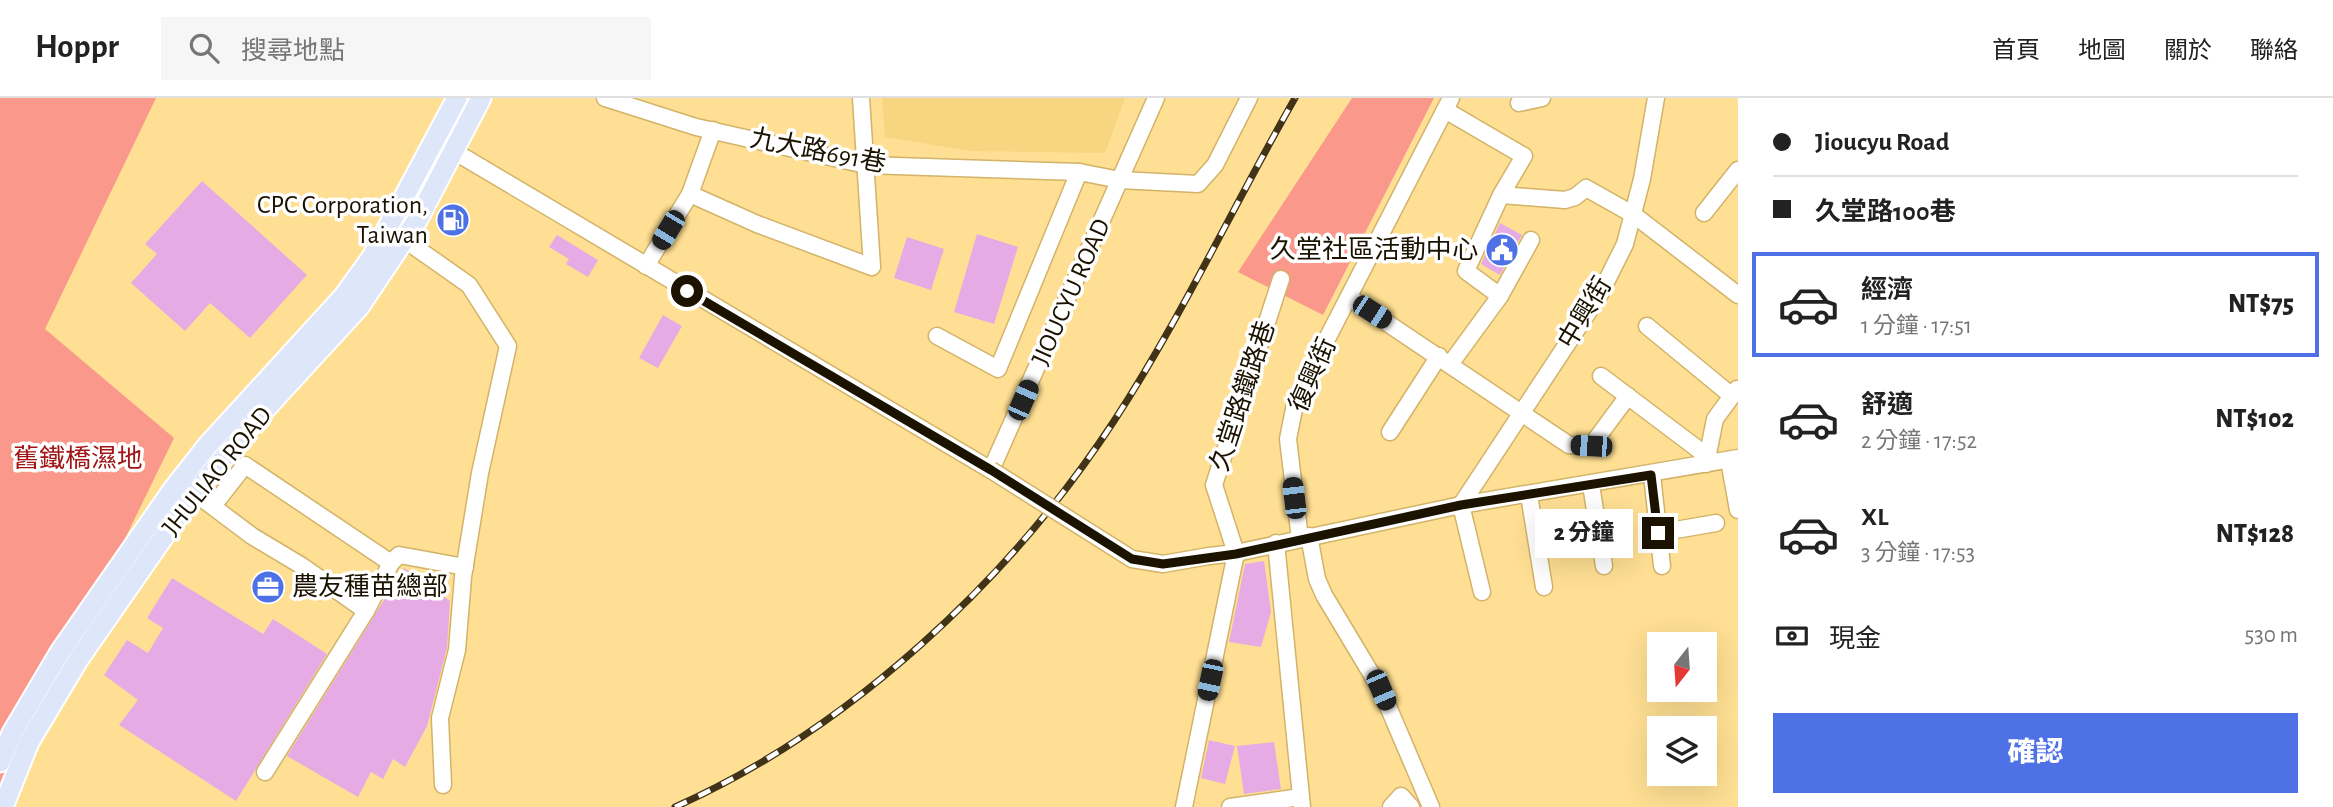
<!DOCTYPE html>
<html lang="zh-TW">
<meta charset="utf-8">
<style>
:root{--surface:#fff;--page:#f6f6f6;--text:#222;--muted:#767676;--line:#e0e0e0;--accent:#4e72e6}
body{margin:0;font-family:"Alegreya Sans","Noto Sans TC",sans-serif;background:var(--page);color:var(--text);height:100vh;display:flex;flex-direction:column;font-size:26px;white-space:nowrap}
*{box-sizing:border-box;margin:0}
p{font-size:23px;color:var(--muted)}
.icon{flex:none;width:38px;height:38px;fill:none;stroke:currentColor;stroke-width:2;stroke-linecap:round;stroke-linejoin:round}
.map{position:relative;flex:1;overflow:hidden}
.sheet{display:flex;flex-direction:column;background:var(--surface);width:595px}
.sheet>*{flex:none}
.hud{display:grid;align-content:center;height:154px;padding:0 35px;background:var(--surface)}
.needle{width:46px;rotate:197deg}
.tools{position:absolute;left:1647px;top:534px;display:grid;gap:14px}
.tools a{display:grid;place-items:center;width:70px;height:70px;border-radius:0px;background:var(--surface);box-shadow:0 7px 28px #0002;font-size:35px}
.end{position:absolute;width:32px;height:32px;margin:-16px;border:9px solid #1b1200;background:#fff;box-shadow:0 0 0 4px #fff}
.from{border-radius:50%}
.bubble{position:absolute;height:49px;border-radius:0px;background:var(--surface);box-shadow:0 7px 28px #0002;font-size:23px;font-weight:800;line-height:49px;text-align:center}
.car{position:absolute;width:21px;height:42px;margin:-21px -10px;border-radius:9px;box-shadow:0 0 5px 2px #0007;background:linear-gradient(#222 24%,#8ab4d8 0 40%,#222 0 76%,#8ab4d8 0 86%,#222 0)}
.hud b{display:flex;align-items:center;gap:24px;height:66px;font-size:26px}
.hud b+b{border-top:2px solid var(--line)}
.hud i{width:18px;height:18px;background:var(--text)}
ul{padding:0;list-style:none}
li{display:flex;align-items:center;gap:21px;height:105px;margin:0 14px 10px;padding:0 21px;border:4px solid transparent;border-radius:0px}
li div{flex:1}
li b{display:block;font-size:26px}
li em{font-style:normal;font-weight:800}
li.selected{border-color:var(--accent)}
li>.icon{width:63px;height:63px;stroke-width:1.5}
.pay{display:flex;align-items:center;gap:18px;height:77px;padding:0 35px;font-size:26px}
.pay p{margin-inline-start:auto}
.button{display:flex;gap:14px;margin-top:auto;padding:14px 35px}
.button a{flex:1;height:80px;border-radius:0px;background:var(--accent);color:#fff;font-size:28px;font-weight:800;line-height:80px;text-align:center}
header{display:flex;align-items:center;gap:42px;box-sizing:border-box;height:98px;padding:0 35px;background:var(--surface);border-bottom:2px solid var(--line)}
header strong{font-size:33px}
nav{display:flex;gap:38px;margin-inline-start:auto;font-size:24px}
.search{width:490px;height:63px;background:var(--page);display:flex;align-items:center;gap:18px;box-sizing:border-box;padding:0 24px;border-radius:0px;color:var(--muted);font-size:26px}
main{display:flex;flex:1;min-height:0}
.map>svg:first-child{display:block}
</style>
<header>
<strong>Hoppr</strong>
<div class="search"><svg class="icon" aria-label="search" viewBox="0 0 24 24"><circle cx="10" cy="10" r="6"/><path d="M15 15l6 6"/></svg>搜尋地點</div>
<nav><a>首頁</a><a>地圖</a><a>關於</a><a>聯絡</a></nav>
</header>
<main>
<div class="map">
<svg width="1738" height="709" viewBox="0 0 1738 709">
<rect width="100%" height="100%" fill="#fedf93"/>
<path fill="#f8d581" d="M882 0H1125L1105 55 970 53 885 39Z"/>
<g fill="#fa988c">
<path d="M0 0H156L45 231 174 340 0 697Z"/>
<path d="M1352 0H1434L1323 217 1238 174Z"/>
</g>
<g fill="#e6abe4">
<path d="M202 83 307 177 250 240 210 205 185 233 131 185 157 156 145 146Z"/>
<path d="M1500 125 1522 137 1500 177 1481 166Z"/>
<path d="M977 136 1018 149 994 226 954 214Z"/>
<path d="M557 137 598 162 588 179 566 166 569 161 549 149Z"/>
<path d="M907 139 944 151 931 192 894 180Z"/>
<path d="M663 217 682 228 658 270 639 260Z"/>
<path d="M1264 463 1271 514 1261 549 1229 544 1245 466Z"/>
<path d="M404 470 450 503 447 550 427 628 405 669 393 661 383 681 371 674 358 699 287 658Z"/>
<path d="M172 480 263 536 273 521 327 556 236 703 119 627 138 602 104 577 127 542 148 555 163 530 147 520Z"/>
<path d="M1209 642 1235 648 1225 686 1201 680Z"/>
<path d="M1274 644 1281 691 1244 696 1237 648Z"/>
</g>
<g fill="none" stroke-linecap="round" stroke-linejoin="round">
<defs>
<g id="minor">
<path d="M605 0 696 29 866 67 1079 74 1120 82 1198 86 1215 67 1249 0"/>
<path d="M1519 5 1542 0"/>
<path d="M1445 12 1524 58 1501 97 1466 173 1500 198"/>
<path d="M435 42 991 372 1156 0"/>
<path d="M690 96 757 126 872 169 861 0"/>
<path d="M1501 97 1565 102 1575 99 1586 90 1634 117 1738 197"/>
<path d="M1704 115 1738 72"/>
<path d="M405 142 469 187 508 248 480 375 463 479 457 552 440 620 443 687"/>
<path d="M646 168 690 96 713 32"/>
<path d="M1350 200 1569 347 1591 348 1628 298"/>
<path d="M1647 228 1732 298"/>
<path d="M937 238 998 271 1079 74"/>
<path d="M1451 265 1500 198 1531 142"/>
<path d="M1601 278 1707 358"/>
<path d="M1390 334 1439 258"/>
<path d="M1729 362 1738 412"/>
<path d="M1706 366 1715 321 1737 291"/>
<path d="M1652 377 1662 468"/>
<path d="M1591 387 1604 468"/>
<path d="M1529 397 1544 489"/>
<path d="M204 402 252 438 302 468 366 513"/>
<path d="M213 408 245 367 391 465 366 513 265 674"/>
<path d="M1658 435 1716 425"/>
<path d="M1309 438 1317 481 1324 497 1381 592 1431 709"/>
<path d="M1300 441 1288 341 1296 301 1451 0"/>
<path d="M1276 445 1302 709"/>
<path d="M1209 458 1236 455 1461 407 1738 360"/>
<path d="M391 465 399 457 465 469"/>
<path d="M1482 494 1461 407 1600 196 1625 146 1642 81 1656 0"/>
<path d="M1184 709 1236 455 1214 387 1281 181"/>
<path d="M1230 709 1300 699"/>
<path d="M1391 709 1401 698 1411 709"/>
</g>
<g id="major">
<path d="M0 664 12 635 60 554 174 390 207 348 344 198 372 159 457 0"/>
<path d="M3 709 29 644 78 562 194 395 257 320 359 209 418 121 481 0"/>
</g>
</defs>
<use href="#minor" stroke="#d2b368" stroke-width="19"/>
<use href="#major" stroke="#fff" stroke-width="23"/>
<use href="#minor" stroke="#fff" stroke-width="16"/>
<use href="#major" stroke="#dee6fa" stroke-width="19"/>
<defs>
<path id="rail" d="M675 709C850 631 1010 482 1114 323 1181 220 1234 107 1295 0"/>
</defs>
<use href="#rail" stroke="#403318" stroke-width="7"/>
<use href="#rail" stroke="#fff" stroke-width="4.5" stroke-dasharray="13" stroke-linecap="butt"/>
<defs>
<path id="minor-bridge" d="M991 372 1132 461 1163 466 1209 458"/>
</defs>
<use href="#minor-bridge" stroke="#d2b368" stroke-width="19" stroke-linecap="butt"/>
<use href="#minor-bridge" stroke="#fff" stroke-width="16"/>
</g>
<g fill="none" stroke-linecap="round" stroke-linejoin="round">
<path stroke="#1b1200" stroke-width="9" d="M687 193 991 372 1132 461 1163 466 1236 456 1461 407 1651 377 1658 435"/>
</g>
<defs>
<symbol id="fuel-disc" viewBox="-11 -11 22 22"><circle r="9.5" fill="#4e72e6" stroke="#fff"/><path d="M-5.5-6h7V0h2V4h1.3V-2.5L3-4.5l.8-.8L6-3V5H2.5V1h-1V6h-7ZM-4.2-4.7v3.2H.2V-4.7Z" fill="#fff"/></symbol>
<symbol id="civic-disc" viewBox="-11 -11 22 22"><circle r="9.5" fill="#4e72e6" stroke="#fff"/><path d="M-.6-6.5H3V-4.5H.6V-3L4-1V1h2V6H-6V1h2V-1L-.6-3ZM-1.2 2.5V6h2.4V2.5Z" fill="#fff"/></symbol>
<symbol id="office-disc" viewBox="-11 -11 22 22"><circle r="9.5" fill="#4e72e6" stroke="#fff"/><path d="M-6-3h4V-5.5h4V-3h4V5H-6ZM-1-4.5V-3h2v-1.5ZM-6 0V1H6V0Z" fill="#fff"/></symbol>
</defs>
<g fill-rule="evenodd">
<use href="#fuel-disc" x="434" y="103" width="38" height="38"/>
<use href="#civic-disc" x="1483" y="133" width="38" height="38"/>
<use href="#office-disc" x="249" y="470" width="38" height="38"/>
</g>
<g text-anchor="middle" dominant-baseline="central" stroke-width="7" stroke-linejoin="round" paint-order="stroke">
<g font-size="26" fill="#1b1200" stroke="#fff">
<text transform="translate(818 53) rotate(11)">九大路691巷</text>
<text transform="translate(1071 194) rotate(-66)">JIOUCYU ROAD</text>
<text transform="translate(1585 215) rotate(-59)">中興街</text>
<text transform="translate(1313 277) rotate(-66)">復興街</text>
<text transform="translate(1243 298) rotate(-72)">久堂路鐵路巷</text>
<text transform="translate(217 373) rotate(-51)">JHULIAO ROAD</text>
</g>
<g font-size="26" fill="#1b1200" stroke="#fff" text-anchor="end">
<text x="428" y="107">CPC Corporation,<tspan x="428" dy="30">Taiwan</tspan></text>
<text x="1478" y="152">久堂社區活動中心</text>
<text x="292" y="489" text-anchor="start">農友種苗總部</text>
</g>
<g font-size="26" fill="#a01415" stroke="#fff">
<text x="78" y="361">舊鐵橋濕地</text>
</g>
</g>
</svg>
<div class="tools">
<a><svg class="needle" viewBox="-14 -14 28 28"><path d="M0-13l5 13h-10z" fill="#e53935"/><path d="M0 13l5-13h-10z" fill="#767676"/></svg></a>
<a><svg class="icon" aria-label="layers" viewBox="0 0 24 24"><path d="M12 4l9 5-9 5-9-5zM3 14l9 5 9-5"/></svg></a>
</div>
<i class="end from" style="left:687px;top:193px"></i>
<i class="end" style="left:1658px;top:435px"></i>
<div class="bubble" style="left:1535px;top:411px;width:98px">2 分鐘</div>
<i class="car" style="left:668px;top:132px;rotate:211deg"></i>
<i class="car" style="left:1372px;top:214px;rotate:123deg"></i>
<i class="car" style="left:1023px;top:302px;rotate:24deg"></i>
<i class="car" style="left:1591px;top:348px;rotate:273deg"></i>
<i class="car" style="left:1294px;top:400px;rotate:353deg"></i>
<i class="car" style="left:1210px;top:582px;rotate:192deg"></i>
<i class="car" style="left:1381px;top:592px;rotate:157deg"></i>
</div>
<section class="sheet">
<div class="hud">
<b><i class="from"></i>Jioucyu Road</b>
<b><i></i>久堂路100巷</b>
</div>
<ul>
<li class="selected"><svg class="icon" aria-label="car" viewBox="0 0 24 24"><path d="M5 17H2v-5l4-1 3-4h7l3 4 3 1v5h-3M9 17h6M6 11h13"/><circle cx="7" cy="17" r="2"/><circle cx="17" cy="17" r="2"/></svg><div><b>經濟</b><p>1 分鐘 · 17:51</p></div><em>NT$75</em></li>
<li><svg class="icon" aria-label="car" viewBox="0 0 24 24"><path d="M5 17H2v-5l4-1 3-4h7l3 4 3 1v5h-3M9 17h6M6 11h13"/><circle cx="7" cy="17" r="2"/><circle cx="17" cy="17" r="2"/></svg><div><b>舒適</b><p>2 分鐘 · 17:52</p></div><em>NT$102</em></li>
<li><svg class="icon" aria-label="car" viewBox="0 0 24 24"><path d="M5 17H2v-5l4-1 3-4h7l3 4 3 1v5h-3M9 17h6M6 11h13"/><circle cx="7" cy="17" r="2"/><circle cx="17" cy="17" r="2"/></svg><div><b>XL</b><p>3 分鐘 · 17:53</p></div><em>NT$128</em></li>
</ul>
<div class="pay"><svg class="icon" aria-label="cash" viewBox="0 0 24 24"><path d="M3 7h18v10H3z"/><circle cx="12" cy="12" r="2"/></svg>現金<p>530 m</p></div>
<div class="button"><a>確認</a></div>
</section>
</main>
